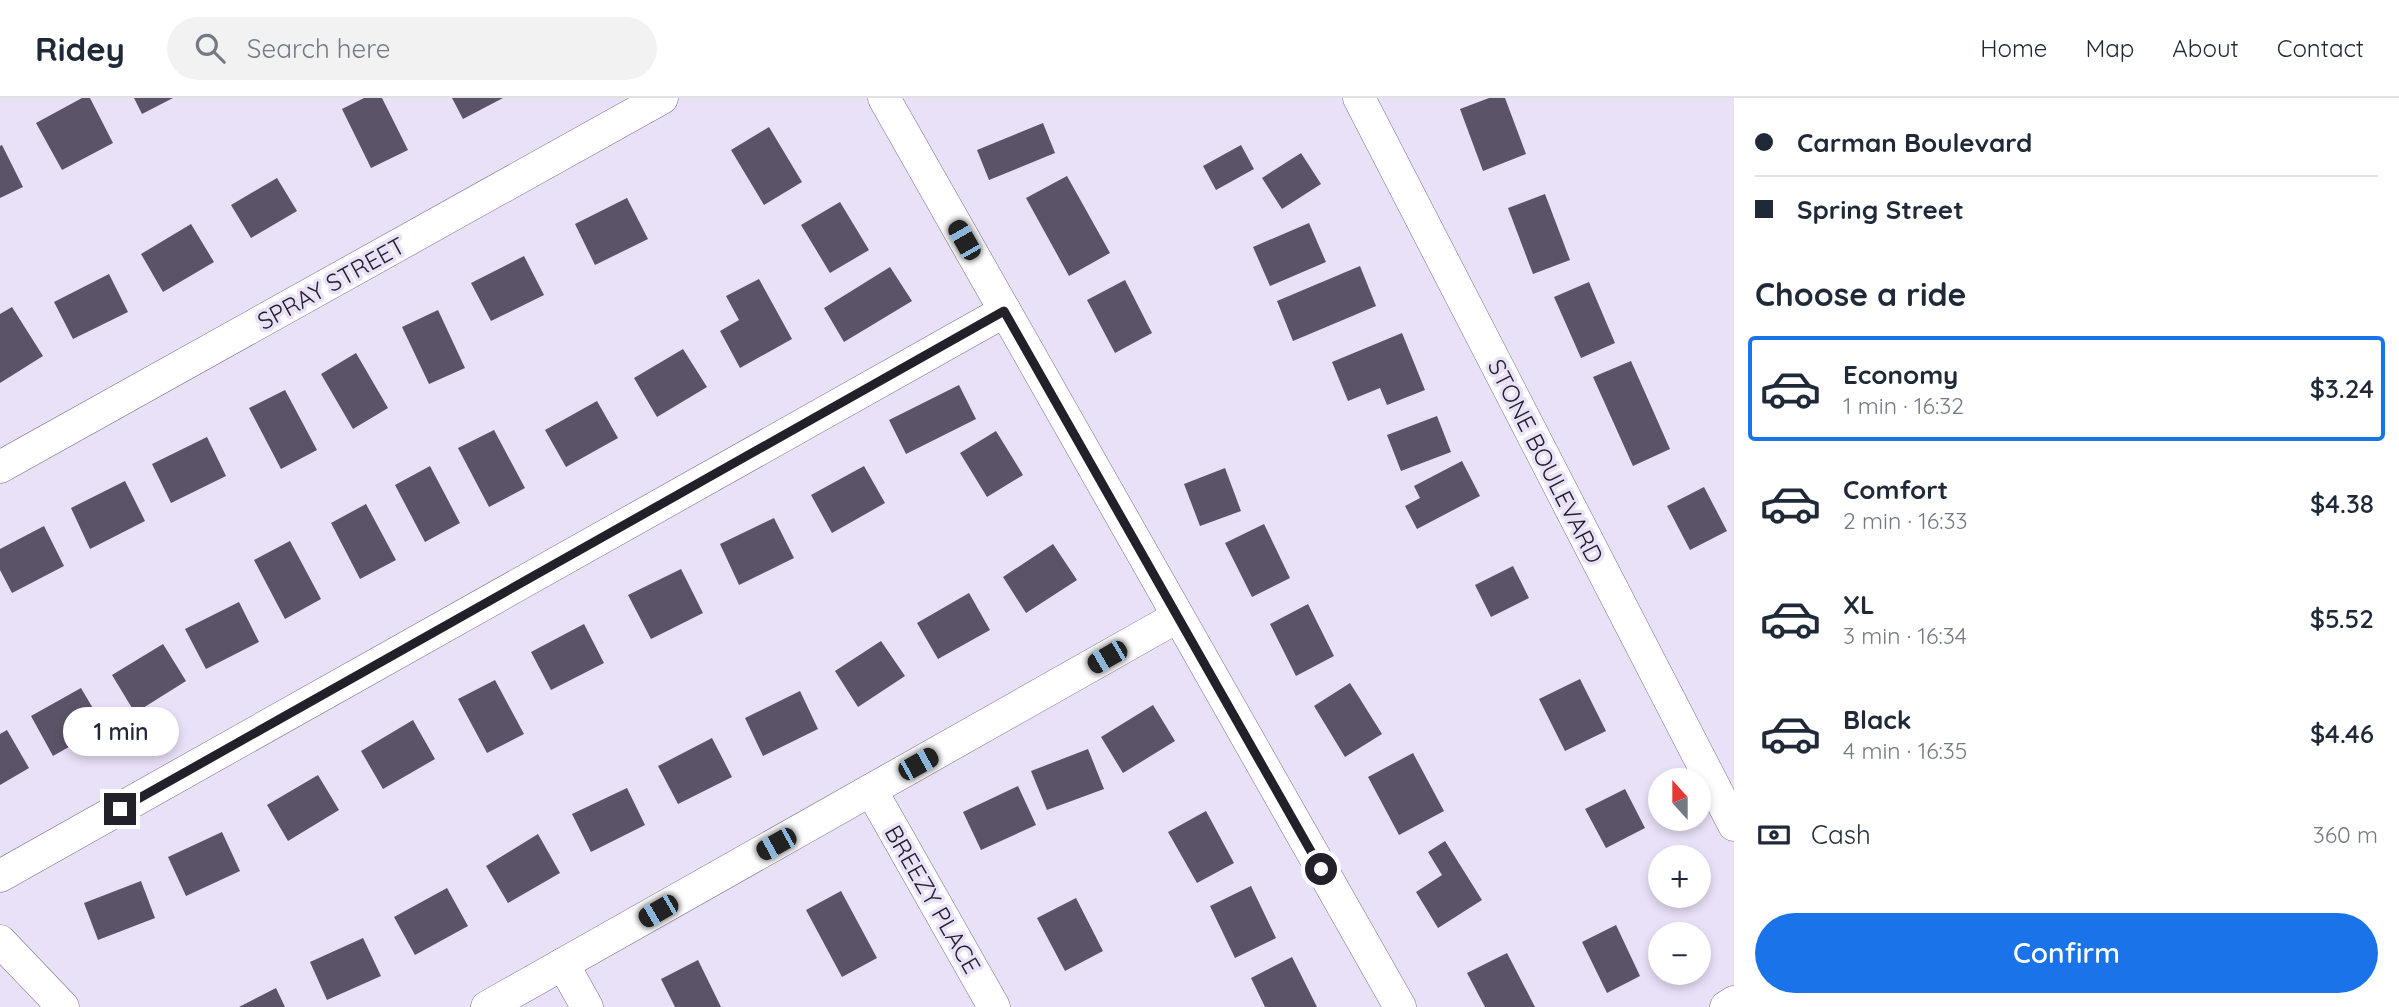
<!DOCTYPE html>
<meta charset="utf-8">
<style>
:root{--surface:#fff;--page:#f2f2f3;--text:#1f2937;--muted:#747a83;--line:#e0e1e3;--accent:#1a73e8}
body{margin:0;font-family:Quicksand,sans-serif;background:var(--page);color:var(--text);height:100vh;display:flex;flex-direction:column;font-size:26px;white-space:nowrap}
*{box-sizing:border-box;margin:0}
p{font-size:23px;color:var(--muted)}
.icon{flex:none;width:38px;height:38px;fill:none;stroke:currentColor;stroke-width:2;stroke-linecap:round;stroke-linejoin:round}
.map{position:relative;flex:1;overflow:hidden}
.sheet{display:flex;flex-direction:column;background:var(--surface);width:665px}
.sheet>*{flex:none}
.guide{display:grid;align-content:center;height:154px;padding:0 21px;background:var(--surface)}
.needle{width:46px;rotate:339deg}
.controls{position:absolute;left:1648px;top:670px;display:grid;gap:14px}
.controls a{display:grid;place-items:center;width:63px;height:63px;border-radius:50%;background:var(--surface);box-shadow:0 4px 10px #0003;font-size:35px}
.end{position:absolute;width:32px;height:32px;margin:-16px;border:9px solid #232029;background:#fff;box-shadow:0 0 0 4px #fff}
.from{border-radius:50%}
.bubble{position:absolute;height:49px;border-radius:24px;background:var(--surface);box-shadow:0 4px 10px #0003;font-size:23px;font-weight:600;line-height:49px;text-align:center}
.car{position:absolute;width:21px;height:42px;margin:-21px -10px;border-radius:9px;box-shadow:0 0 5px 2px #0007;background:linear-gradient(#222 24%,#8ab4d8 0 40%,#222 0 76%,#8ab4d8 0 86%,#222 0)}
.guide b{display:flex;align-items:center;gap:24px;height:66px;font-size:26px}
.guide b+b{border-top:2px solid var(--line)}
.guide i{width:18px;height:18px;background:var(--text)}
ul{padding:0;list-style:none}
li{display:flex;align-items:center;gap:21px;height:105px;margin:0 14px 10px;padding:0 7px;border:4px solid transparent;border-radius:7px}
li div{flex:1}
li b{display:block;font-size:26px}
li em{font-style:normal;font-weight:600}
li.current{border-color:var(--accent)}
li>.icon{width:63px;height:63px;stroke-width:1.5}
h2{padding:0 21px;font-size:32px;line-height:84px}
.pay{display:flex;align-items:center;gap:18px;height:77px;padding:0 21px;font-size:26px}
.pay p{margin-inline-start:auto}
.cta{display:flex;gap:14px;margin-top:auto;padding:14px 21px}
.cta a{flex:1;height:80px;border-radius:42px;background:var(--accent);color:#fff;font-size:28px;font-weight:600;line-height:80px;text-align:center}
header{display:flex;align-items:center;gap:42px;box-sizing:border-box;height:98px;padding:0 35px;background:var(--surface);border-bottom:2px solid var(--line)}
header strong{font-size:33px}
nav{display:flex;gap:38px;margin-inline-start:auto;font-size:24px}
.search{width:490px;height:63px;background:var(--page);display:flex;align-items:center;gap:18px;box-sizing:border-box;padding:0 24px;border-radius:38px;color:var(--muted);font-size:26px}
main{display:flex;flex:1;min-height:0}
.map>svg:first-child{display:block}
</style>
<header>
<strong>Ridey</strong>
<div class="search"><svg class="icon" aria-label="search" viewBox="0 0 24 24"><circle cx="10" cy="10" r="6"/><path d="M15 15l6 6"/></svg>Search here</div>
<nav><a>Home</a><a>Map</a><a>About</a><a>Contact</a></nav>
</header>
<main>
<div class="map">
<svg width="1734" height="909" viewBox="0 0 1734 909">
<rect width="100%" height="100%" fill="#e9e1f8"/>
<g fill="#5b5468">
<path d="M82 0H90L113 45 62 72 36 25Z"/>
<path d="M134 0H173L142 16Z"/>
<path d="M364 0H382L408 52 371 70 342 11Z"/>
<path d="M452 0H503L463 21Z"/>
<path d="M1489 0H1505L1526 56 1483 73 1460 11Z"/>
<path d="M1043 25 1055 55 989 82 977 52Z"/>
<path d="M769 29 802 84 764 107 731 52Z"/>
<path d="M2 47 23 89 0 100V48Z"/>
<path d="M1241 47 1254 71 1216 92 1203 68Z"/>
<path d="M1301 55 1321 86 1282 111 1262 80Z"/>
<path d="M1067 78 1110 155 1069 178 1026 100Z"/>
<path d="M277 80 297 113 251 140 231 107Z"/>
<path d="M1545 96 1570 162 1533 176 1508 110Z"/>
<path d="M627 100 648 141 595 167 575 126Z"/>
<path d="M840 104 869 152 830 175 801 127Z"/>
<path d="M1309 125 1326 164 1270 188 1253 149Z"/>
<path d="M191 126 214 164 163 194 141 156Z"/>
<path d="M524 158 544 197 491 223 471 185Z"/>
<path d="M1360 168 1376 208 1293 243 1277 203Z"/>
<path d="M890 169 912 203 844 244 824 210Z"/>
<path d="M109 176 128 214 73 241 54 204Z"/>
<path d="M759 181 792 241 740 270 720 233 739 222 726 198Z"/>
<path d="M1125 182 1152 235 1115 255 1087 202Z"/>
<path d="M1589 184 1615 245 1581 260 1554 199Z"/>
<path d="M12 209 43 258 0 285V216Z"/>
<path d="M438 212 465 270 429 286 402 229Z"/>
<path d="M1402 235 1425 292 1387 307 1380 290 1348 303 1332 264Z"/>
<path d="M683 251 707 289 657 319 634 280Z"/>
<path d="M356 255 388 310 353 331 321 276Z"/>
<path d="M1631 263 1670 351 1633 368 1593 279Z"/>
<path d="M959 287 976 321 906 356 889 322Z"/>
<path d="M285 292 317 352 281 371 249 310Z"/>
<path d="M597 303 618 340 566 369 545 332Z"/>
<path d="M1437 318 1451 354 1401 373 1387 337Z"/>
<path d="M494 332 525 390 489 409 458 350Z"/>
<path d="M996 333 1023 377 987 399 960 355Z"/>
<path d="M207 339 226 378 171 405 152 366Z"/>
<path d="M1462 363 1480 398 1417 431 1405 408 1420 400 1414 388Z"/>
<path d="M430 368 460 425 425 444 395 387Z"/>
<path d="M864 368 885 405 832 435 811 397Z"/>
<path d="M1225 370 1241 413 1200 428 1184 386Z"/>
<path d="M125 383 145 423 90 451 71 410Z"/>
<path d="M1704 389 1727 433 1690 452 1667 408Z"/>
<path d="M366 406 396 462 360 481 331 425Z"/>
<path d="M774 420 794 460 739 487 720 446Z"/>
<path d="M1264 426 1290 480 1252 499 1225 445Z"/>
<path d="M44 428 64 468 12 495 0 472V451Z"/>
<path d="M290 443 321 501 285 521 254 462Z"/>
<path d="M1053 446 1077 482 1026 515 1003 479Z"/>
<path d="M1513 468 1529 500 1491 519 1475 487Z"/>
<path d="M681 471 703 515 651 541 628 497Z"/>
<path d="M969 495 990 532 938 561 917 525Z"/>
<path d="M239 504 259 544 206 571 185 531Z"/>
<path d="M1308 506 1334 558 1296 578 1270 526Z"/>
<path d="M584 526 604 565 551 592 531 554Z"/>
<path d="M881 543 905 578 858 609 835 573Z"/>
<path d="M163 546 186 583 135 615 112 577Z"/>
<path d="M1580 581 1606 633 1565 653 1539 601Z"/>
<path d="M495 582 524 636 487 655 458 601Z"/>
<path d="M1350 585 1382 636 1345 659 1314 608Z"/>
<path d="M81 590 104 629 53 658 31 618Z"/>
<path d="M800 593 818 631 763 658 745 620Z"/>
<path d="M1153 607 1175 643 1123 675 1101 639Z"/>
<path d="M413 622 435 661 383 691 361 653Z"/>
<path d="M7 632 29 670 0 687V636Z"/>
<path d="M712 640 732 679 678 706 658 668Z"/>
<path d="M1088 651 1104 691 1047 712 1031 673Z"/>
<path d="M1413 655 1444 713 1399 737 1368 679Z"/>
<path d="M318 677 339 712 288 743 267 707Z"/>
<path d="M1018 688 1036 727 981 752 963 714Z"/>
<path d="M627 690 645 727 591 754 572 716Z"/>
<path d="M1625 691 1645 730 1606 750 1585 711Z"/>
<path d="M1206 713 1234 765 1197 785 1168 734Z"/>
<path d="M222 734 240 773 186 798 168 759Z"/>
<path d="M538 736 560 775 508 805 486 768Z"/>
<path d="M1445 743 1482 802 1438 830 1416 794 1442 777 1428 754Z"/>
<path d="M141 783 155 820 98 842 84 805Z"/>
<path d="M1251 788 1276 840 1235 860 1210 808Z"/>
<path d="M447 790 468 828 415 857 394 819Z"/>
<path d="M841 793 877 860 842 879 806 812Z"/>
<path d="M1076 800 1103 853 1065 873 1037 820Z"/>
<path d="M1616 827 1640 878 1607 895 1582 844Z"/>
<path d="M363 840 381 878 327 902 310 864Z"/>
<path d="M1507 855 1535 909H1485L1467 875Z"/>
<path d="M1292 859 1317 909H1265L1251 880Z"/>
<path d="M698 862 721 909H675L661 881Z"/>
<path d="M276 890 285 909H239Z"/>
</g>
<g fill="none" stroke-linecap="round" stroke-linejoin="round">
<defs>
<g id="street">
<path d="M884 0 1400 909"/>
<path d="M1359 0 1734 727"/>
<path d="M0 369 662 0"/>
<path d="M871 692 994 909"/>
<path d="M0 778 1005 213"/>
<path d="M0 843 63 909"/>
<path d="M563 866 587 909"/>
<path d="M487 909 1177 519"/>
<path d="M1726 909 1734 904"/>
</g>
</defs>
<use href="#street" stroke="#787085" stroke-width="33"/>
<use href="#street" stroke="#fff" stroke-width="32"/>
</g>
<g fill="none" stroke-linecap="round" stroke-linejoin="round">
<path stroke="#232029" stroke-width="9" d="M120 711 1004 213 1321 771"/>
</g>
<g text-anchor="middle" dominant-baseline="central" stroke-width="7" stroke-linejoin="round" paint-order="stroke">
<g font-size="24" fill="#232029" stroke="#e9e1f8">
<text transform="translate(331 185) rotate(-29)">SPRAY STREET</text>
<text transform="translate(1546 363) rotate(63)">STONE BOULEVARD</text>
<text transform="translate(933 801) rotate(60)">BREEZY PLACE</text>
</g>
</g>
</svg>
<div class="controls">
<a><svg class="needle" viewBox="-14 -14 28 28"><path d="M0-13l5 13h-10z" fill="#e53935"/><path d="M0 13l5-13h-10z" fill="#747a83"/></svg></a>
<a>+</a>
<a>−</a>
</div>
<i class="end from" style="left:1321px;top:771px"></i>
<i class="end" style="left:120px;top:711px"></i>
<div class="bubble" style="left:63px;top:609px;width:116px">1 min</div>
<i class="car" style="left:964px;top:142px;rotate:330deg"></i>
<i class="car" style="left:1107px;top:559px;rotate:240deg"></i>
<i class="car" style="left:918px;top:666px;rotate:61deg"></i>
<i class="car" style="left:776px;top:746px;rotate:241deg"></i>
<i class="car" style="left:658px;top:813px;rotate:240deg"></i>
</div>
<section class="sheet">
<div class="guide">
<b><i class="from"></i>Carman Boulevard</b>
<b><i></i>Spring Street</b>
</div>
<h2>Choose a ride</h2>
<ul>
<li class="current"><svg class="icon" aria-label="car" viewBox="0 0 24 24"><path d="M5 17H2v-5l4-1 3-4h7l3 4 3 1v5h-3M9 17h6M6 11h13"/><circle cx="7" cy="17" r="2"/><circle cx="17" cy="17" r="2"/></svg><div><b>Economy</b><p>1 min · 16:32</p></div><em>$3.24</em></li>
<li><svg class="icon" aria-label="car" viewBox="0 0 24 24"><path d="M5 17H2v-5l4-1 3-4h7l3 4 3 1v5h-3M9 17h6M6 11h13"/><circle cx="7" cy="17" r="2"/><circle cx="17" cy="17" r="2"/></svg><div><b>Comfort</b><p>2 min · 16:33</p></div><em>$4.38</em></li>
<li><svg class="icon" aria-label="car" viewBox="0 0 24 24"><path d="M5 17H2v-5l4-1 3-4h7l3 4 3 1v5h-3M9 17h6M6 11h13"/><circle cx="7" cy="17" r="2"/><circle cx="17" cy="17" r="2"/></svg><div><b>XL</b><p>3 min · 16:34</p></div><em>$5.52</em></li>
<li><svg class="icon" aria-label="car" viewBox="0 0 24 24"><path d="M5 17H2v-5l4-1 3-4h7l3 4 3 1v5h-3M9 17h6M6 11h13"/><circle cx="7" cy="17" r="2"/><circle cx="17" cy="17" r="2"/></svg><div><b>Black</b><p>4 min · 16:35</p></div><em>$4.46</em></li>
</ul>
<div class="pay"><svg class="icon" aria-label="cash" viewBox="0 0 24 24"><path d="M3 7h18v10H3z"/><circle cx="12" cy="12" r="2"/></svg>Cash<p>360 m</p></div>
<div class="cta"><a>Confirm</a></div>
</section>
</main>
